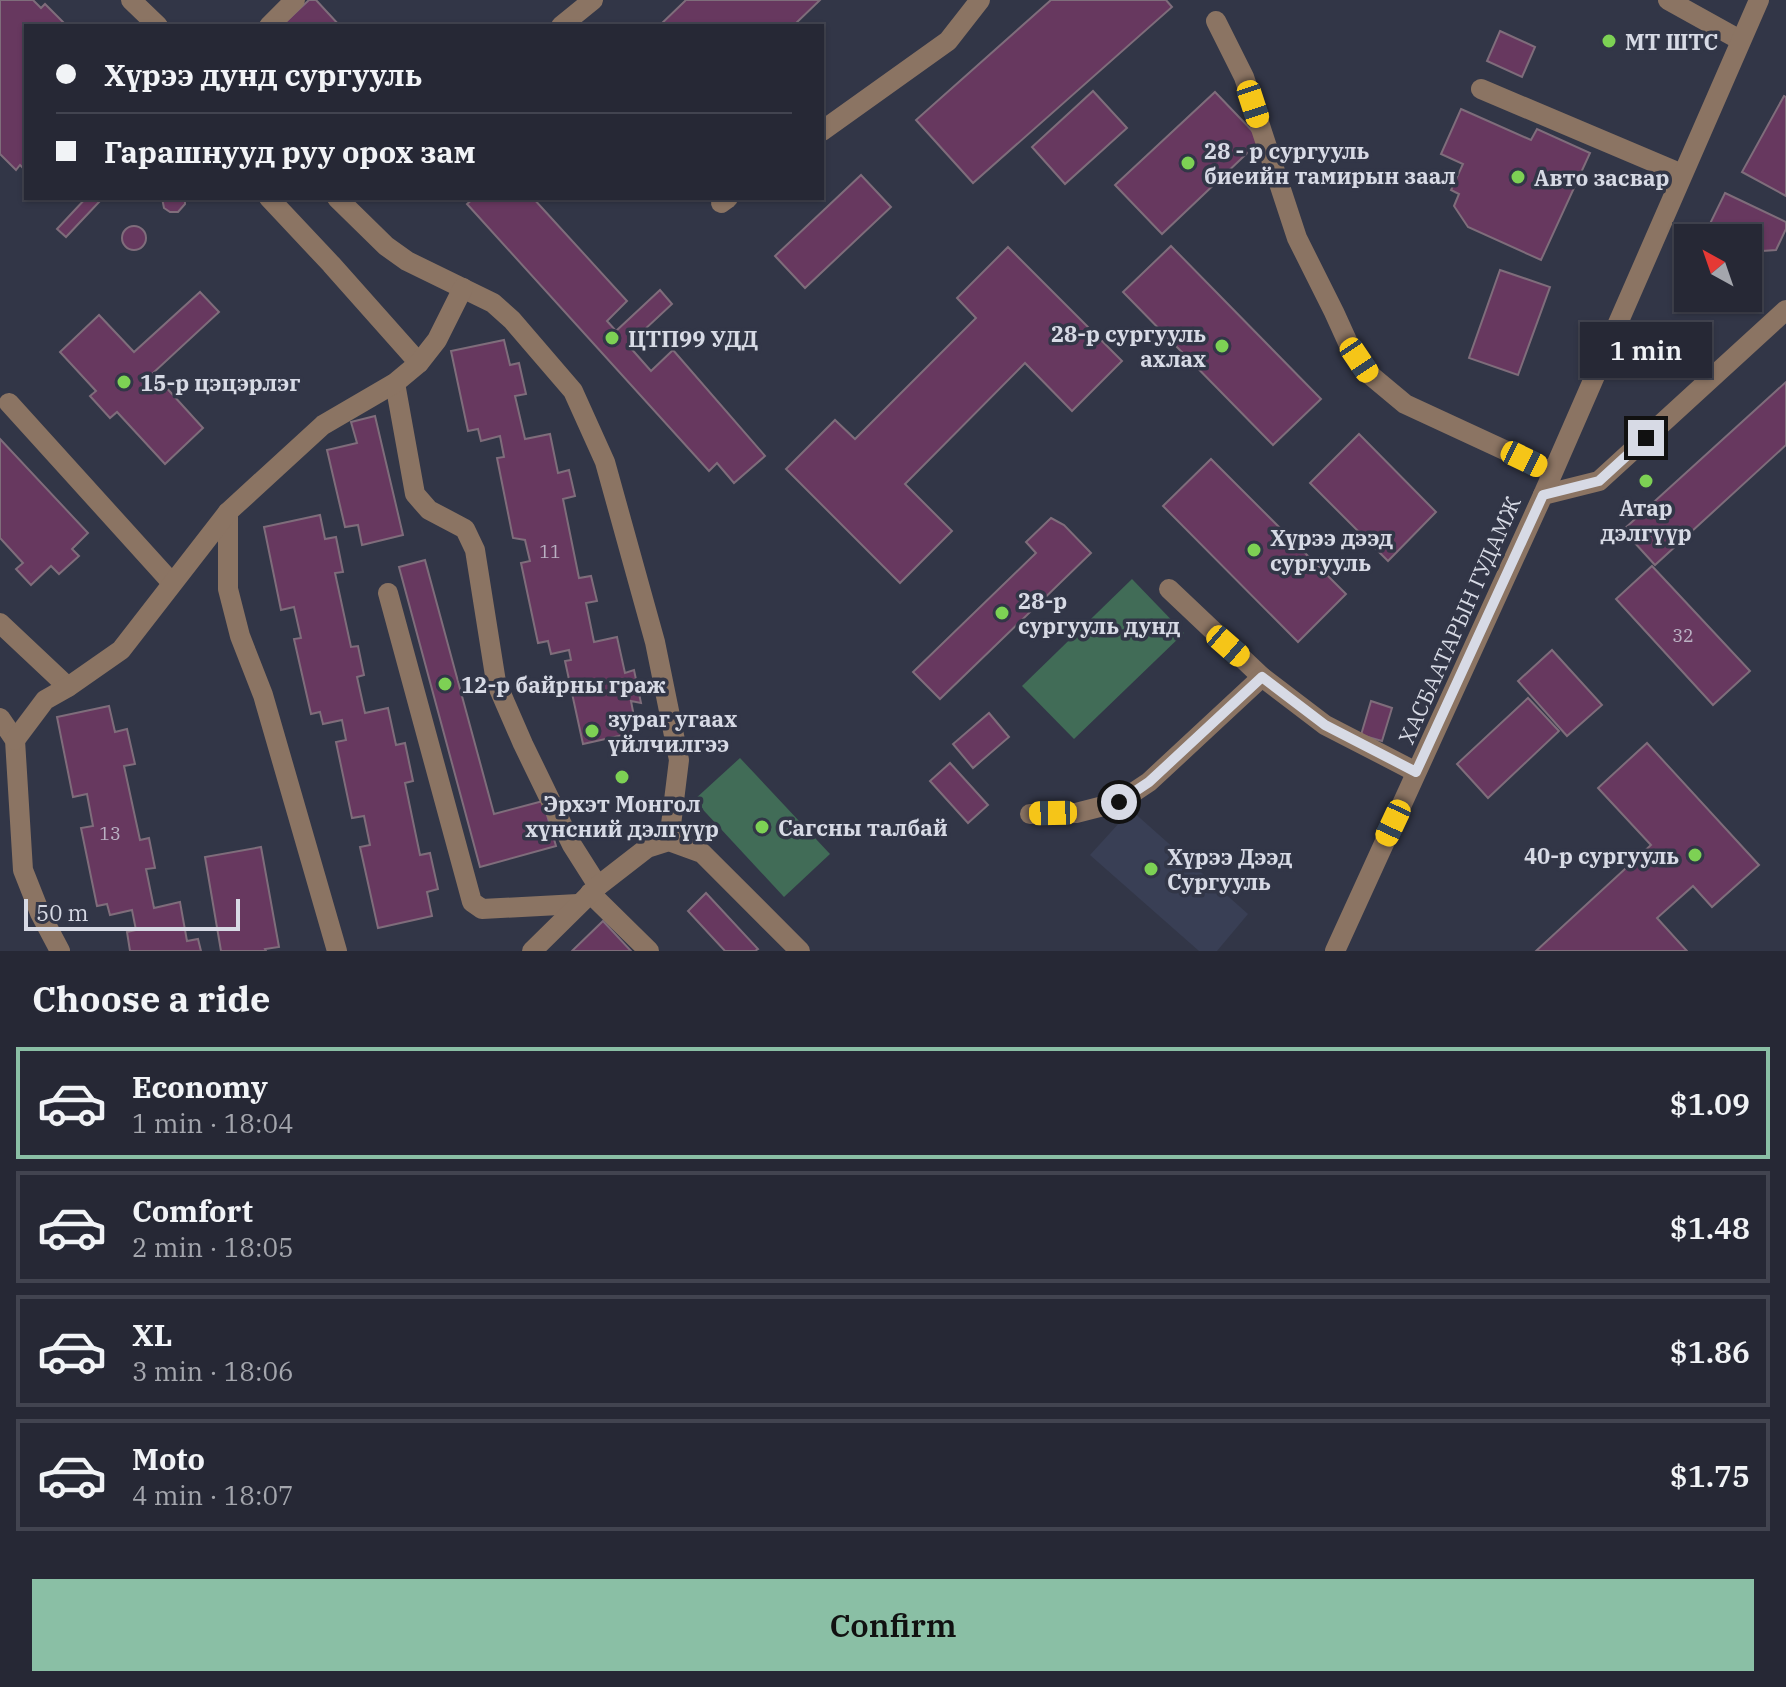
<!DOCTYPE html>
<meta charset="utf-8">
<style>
:root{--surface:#262835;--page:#2e303d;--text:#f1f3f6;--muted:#a4a6ad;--line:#424450;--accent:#8abfa5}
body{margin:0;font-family:"IBM Plex Serif",serif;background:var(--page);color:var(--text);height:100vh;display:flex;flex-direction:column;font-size:30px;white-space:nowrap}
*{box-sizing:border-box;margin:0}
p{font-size:26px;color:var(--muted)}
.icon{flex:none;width:44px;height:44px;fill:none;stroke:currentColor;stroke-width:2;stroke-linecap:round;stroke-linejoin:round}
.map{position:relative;height:951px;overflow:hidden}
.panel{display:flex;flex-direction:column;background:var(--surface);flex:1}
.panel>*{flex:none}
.hud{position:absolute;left:24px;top:24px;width:800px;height:176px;border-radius:0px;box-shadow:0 2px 6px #0004,0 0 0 2px var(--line);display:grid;align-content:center;height:176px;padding:0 32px;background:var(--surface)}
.needle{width:52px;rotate:320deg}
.tools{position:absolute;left:1674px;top:224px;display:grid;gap:16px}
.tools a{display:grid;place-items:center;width:88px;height:88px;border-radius:0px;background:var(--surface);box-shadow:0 2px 6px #0004,0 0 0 2px var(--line);font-size:40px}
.scale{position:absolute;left:24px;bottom:20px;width:216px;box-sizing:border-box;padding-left:8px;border:4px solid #d7dae5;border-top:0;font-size:22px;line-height:28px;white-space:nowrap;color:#d7dae5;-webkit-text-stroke:6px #323647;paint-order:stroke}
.end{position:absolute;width:36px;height:36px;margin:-18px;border:10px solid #d7dae5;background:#111;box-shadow:0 0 0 4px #111}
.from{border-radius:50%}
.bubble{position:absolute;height:56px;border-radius:0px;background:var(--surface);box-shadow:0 2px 6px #0004,0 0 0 2px var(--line);font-size:26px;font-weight:600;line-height:56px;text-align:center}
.car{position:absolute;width:24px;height:48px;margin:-24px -12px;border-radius:10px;box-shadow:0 0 6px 2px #0007;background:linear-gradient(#f5c518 24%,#345 0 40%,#f5c518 0 76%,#345 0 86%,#f5c518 0)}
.hud b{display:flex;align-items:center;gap:28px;height:76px;font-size:30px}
.hud b+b{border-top:2px solid var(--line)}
.hud i{width:20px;height:20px;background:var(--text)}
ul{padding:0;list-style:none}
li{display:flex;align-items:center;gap:24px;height:112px;margin:0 16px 12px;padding:0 16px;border:4px solid var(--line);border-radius:0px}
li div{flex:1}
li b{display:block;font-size:30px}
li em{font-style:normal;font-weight:600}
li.selected{border-color:var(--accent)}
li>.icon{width:72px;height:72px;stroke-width:1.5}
h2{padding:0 32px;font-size:36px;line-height:96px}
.primary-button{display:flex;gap:16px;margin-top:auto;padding:16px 32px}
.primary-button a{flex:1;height:92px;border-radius:0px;background:var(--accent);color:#111;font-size:32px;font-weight:600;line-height:92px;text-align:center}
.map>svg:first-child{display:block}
</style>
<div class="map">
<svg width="1786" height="951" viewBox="0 0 1786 951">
<rect width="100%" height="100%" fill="#323647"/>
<path fill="#393f55" d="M1131 810 1248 914 1217 951H1199L1090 855Z"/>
<g fill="#416c57">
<path d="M1132 579 1184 633 1074 739 1022 686Z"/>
<path d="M740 758 830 854 784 897 694 800Z"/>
</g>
<g fill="#67385f" stroke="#7f6d7b" stroke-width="2">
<path d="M0 0H33L41 8 45 4 67 26H26V171L20 165 16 170 0 154Z"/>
<path d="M309 0H316L340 26H281Z"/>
<path d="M686 0H820L793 26H659Z"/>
<path d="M1051 0H1166L1172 7 973 183 916 120Z"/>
<path d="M1500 31 1535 47 1522 77 1487 61Z"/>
<path d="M1093 91 1127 128 1065 184 1032 147Z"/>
<path d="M1215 92 1261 140 1162 234 1115 185Z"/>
<path d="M1784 96 1786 97V196L1742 172Z"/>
<path d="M1461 109 1531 140 1537 129 1590 153 1541 260 1468 227 1454 206 1459 194 1451 190 1463 164 1441 154Z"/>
<path d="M861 175 891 207 805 288 775 256Z"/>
<path d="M1725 193 1786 222V229L1776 250 1748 252V238H1703Z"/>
<path d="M86 198H97L100 201 66 237 57 229Z"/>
<path d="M162 198H185V204L178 212H170L164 208Z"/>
<path d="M474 198H533L627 301 607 321 616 331 660 290 672 304 628 345 651 371 673 350 765 456 734 483 717 463 709 471 467 204Z"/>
<circle cx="134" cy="238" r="12"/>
<path d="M1171 246 1321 399 1273 445 1123 292Z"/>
<path d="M1008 247 1122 361 1072 411 1025 363 905 484 952 531 900 583 786 469 835 420 855 439 976 318 957 298Z"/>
<path d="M1500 270 1550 287 1518 375 1469 358Z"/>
<path d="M200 292 219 312 153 373 203 428 165 464 117 412 110 418 90 396 96 391 60 352 99 315 134 352Z"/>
<path d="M504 340 510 365 519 363 526 394 515 396 525 439 550 434 558 473 569 470 575 496 563 499 579 578 591 576 597 601 586 603 594 642 617 637 625 673 634 670 641 703 631 701 637 732 583 744 565 661 571 660 569 650 551 654 548 641 538 643 521 563 530 561 525 540 513 538 497 458 504 457 500 436 481 441 478 429 468 431 451 351Z"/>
<path d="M1786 382V445L1655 565 1623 530Z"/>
<path d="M375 416 403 535 362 545 358 525 345 527 327 450 357 443 351 422Z"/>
<path d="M1359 434 1436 512 1388 561 1310 483Z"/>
<path d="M0 439 88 533 72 549 79 556 59 574 51 566 31 585 16 569 23 563 0 538Z"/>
<path d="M1211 459 1346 594 1298 642 1163 506Z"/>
<path d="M320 515 325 539 336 537 343 572 335 573 351 647 358 646 364 675 357 677 365 713 388 708 396 745 405 743 413 781 405 783 420 855 430 853 438 889 427 892 432 916 378 928 360 847 370 845 364 816 352 818 336 742 346 740 342 720 323 724 320 712 311 714 294 639 301 638 294 607 281 610 264 527Z"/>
<path d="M1051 518 1064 525 1091 553 940 699 913 672 1036 553 1026 542Z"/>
<path d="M425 560 494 814 543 801 556 846 480 867 399 567Z"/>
<path d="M1652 566 1750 671 1713 705 1616 599Z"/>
<path d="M1552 650 1602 705 1567 736 1518 681Z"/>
<path d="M1528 698 1559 731 1488 798 1457 764Z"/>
<path d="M1371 701 1392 708 1382 741 1361 735Z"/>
<path d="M109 706 115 732 127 729 135 764 124 766 140 840 149 838 155 868 146 869 154 908 180 902 187 941 198 939 201 951H130L127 932 136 930 132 910 110 915 107 904 97 906 81 828 93 826 87 794 73 797 57 717Z"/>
<path d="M989 713 1009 737 973 768 953 744Z"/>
<path d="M1647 743 1759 865 1712 907 1693 886 1657 918 1687 951H1536L1651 845 1598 788Z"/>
<path d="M950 763 988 805 968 823 930 781Z"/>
<path d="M261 847 279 947 265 949 266 951H221L205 857Z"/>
<path d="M706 893 758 949 755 951H725L688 911Z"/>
<path d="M603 921 631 951H572Z"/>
</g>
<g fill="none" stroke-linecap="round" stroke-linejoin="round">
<g stroke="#8b7463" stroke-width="20">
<path d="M131 0 158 26"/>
<path d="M1668 0 1740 40"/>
<path d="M1216 21 1244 77 1297 238 1334 312 1349 345 1369 374 1405 404 1552 472"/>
<path d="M269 26 295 0"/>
<path d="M561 26 593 0"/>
<path d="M1481 89 1682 174"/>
<path d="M822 131 948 41 980 0"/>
<path d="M269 198 331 264 419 363"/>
<path d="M337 198 386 246 407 261 493 303 512 320 573 391 605 462 655 642 679 760 669 841"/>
<path d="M721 203 728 198"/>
<path d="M395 383 415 494 429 510 465 529 475 550 496 682 523 744 572 845 598 886"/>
<path d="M9 403 172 583"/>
<path d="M1543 495 1599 481 1786 310"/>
<path d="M228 512V589L240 636 263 695 337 951"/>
<path d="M1169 589 1262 677 1325 725 1416 772"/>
<path d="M388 593 472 902 482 909 578 904"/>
<path d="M0 623 68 687"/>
<path d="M0 718 15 740 23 870 40 913 60 951"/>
<path d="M15 740 45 700 68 687 121 650 228 512 323 425 395 383 419 363 437 340 463 288"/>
<path d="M1030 814 1076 813 1119 802 1149 782 1262 677"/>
<path d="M590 893 649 951"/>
<path d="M532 951 598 886 647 848 669 841 702 853 800 951"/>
<path d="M1335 951 1543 495 1759 0"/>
</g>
</g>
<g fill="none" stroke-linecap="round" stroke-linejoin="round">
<path stroke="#d7dae5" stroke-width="10" d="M1119 802 1149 782 1262 677 1325 725 1416 772 1543 495 1599 481 1646 438"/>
</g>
<g fill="#7dd154" stroke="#323647" stroke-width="3">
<circle cx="1609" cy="41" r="8"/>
<circle cx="1188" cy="163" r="8"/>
<circle cx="1518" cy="177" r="8"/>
<circle cx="612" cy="338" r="8"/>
<circle cx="1222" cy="346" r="8"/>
<circle cx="124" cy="382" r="8"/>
<circle cx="1646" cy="481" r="8"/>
<circle cx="1254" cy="550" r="8"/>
<circle cx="1002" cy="613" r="8"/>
<circle cx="445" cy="684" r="8"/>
<circle cx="592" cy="731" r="8"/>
<circle cx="622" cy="777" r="8"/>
<circle cx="762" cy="827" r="8"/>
<circle cx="1695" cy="855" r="8"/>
<circle cx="1151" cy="869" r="8"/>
</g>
<g text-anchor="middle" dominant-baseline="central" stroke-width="7" stroke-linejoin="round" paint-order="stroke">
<g font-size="18" fill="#bbb2c4">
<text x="550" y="551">11</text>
<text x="1683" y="635">32</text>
<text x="110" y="833">13</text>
</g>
<g font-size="22" font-weight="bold" fill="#d7dae5" stroke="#323647" text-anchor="start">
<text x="1625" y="41">МТ ШТС</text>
<text x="1204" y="150">28 - р сургууль<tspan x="1204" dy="25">биеийн тамирын заал</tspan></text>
<text x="1534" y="177">Авто засвар</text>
<text x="1206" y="333" text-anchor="end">28-р сургууль<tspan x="1206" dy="25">ахлах</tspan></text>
<text x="628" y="338">ЦТП99 УДД</text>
<text x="140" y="382">15-р цэцэрлэг</text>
<text x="1646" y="507" text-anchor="middle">Атар<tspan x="1646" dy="25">дэлгүүр</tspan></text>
<text x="1270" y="537">Хүрээ дээд<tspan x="1270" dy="25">сургууль</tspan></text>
<text x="1018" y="600">28-р<tspan x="1018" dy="25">сургууль дунд</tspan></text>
<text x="461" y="684">12-р байрны граж</text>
<text x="608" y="718">зураг угаах<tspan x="608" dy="25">үйлчилгээ</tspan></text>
<text x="622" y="803" text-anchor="middle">Эрхэт Монгол<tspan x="622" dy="25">хүнсний дэлгүүр</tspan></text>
<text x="778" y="827">Сагсны талбай</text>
<text x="1679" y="855" text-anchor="end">40-р сургууль</text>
<text x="1167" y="856">Хүрээ Дээд<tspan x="1167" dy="25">Сургууль</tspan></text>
</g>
<g font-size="22" fill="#d7dae5" stroke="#323647">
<text transform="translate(1459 620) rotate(-66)">ХАСБААТАРЫН ГУДАМЖ</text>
</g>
</g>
</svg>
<div class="tools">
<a><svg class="needle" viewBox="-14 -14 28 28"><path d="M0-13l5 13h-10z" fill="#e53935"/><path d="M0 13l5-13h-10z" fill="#a4a6ad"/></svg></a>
</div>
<div class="scale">50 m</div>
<i class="end from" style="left:1119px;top:802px"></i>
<i class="end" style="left:1646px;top:438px"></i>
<div class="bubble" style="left:1580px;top:322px;width:132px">1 min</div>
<i class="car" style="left:1253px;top:104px;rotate:162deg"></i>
<i class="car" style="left:1359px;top:360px;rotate:146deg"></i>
<i class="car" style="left:1524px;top:459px;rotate:116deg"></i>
<i class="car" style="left:1228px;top:646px;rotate:131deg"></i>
<i class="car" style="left:1053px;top:813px;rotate:269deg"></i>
<i class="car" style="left:1393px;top:823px;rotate:205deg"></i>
<div class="hud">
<b><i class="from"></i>Хүрээ дунд сургууль</b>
<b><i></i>Гарашнууд руу орох зам</b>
</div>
</div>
<section class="panel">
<h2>Choose a ride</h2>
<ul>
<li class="selected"><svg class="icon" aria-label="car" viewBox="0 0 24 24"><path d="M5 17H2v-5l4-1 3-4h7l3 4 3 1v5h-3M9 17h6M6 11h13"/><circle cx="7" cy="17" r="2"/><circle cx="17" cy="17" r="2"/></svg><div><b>Economy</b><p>1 min · 18:04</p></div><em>$1.09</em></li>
<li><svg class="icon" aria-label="car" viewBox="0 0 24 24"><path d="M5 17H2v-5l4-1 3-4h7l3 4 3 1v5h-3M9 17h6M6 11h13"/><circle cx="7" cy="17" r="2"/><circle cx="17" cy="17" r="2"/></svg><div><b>Comfort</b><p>2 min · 18:05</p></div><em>$1.48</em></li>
<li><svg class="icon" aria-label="car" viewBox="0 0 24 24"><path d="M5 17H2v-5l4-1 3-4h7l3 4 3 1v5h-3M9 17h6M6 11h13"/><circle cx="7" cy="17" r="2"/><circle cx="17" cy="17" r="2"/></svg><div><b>XL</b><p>3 min · 18:06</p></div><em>$1.86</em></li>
<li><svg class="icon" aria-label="car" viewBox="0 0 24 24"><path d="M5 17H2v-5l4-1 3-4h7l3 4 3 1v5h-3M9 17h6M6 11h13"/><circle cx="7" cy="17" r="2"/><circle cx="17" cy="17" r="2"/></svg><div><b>Moto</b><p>4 min · 18:07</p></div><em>$1.75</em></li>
</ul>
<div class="primary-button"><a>Confirm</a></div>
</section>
